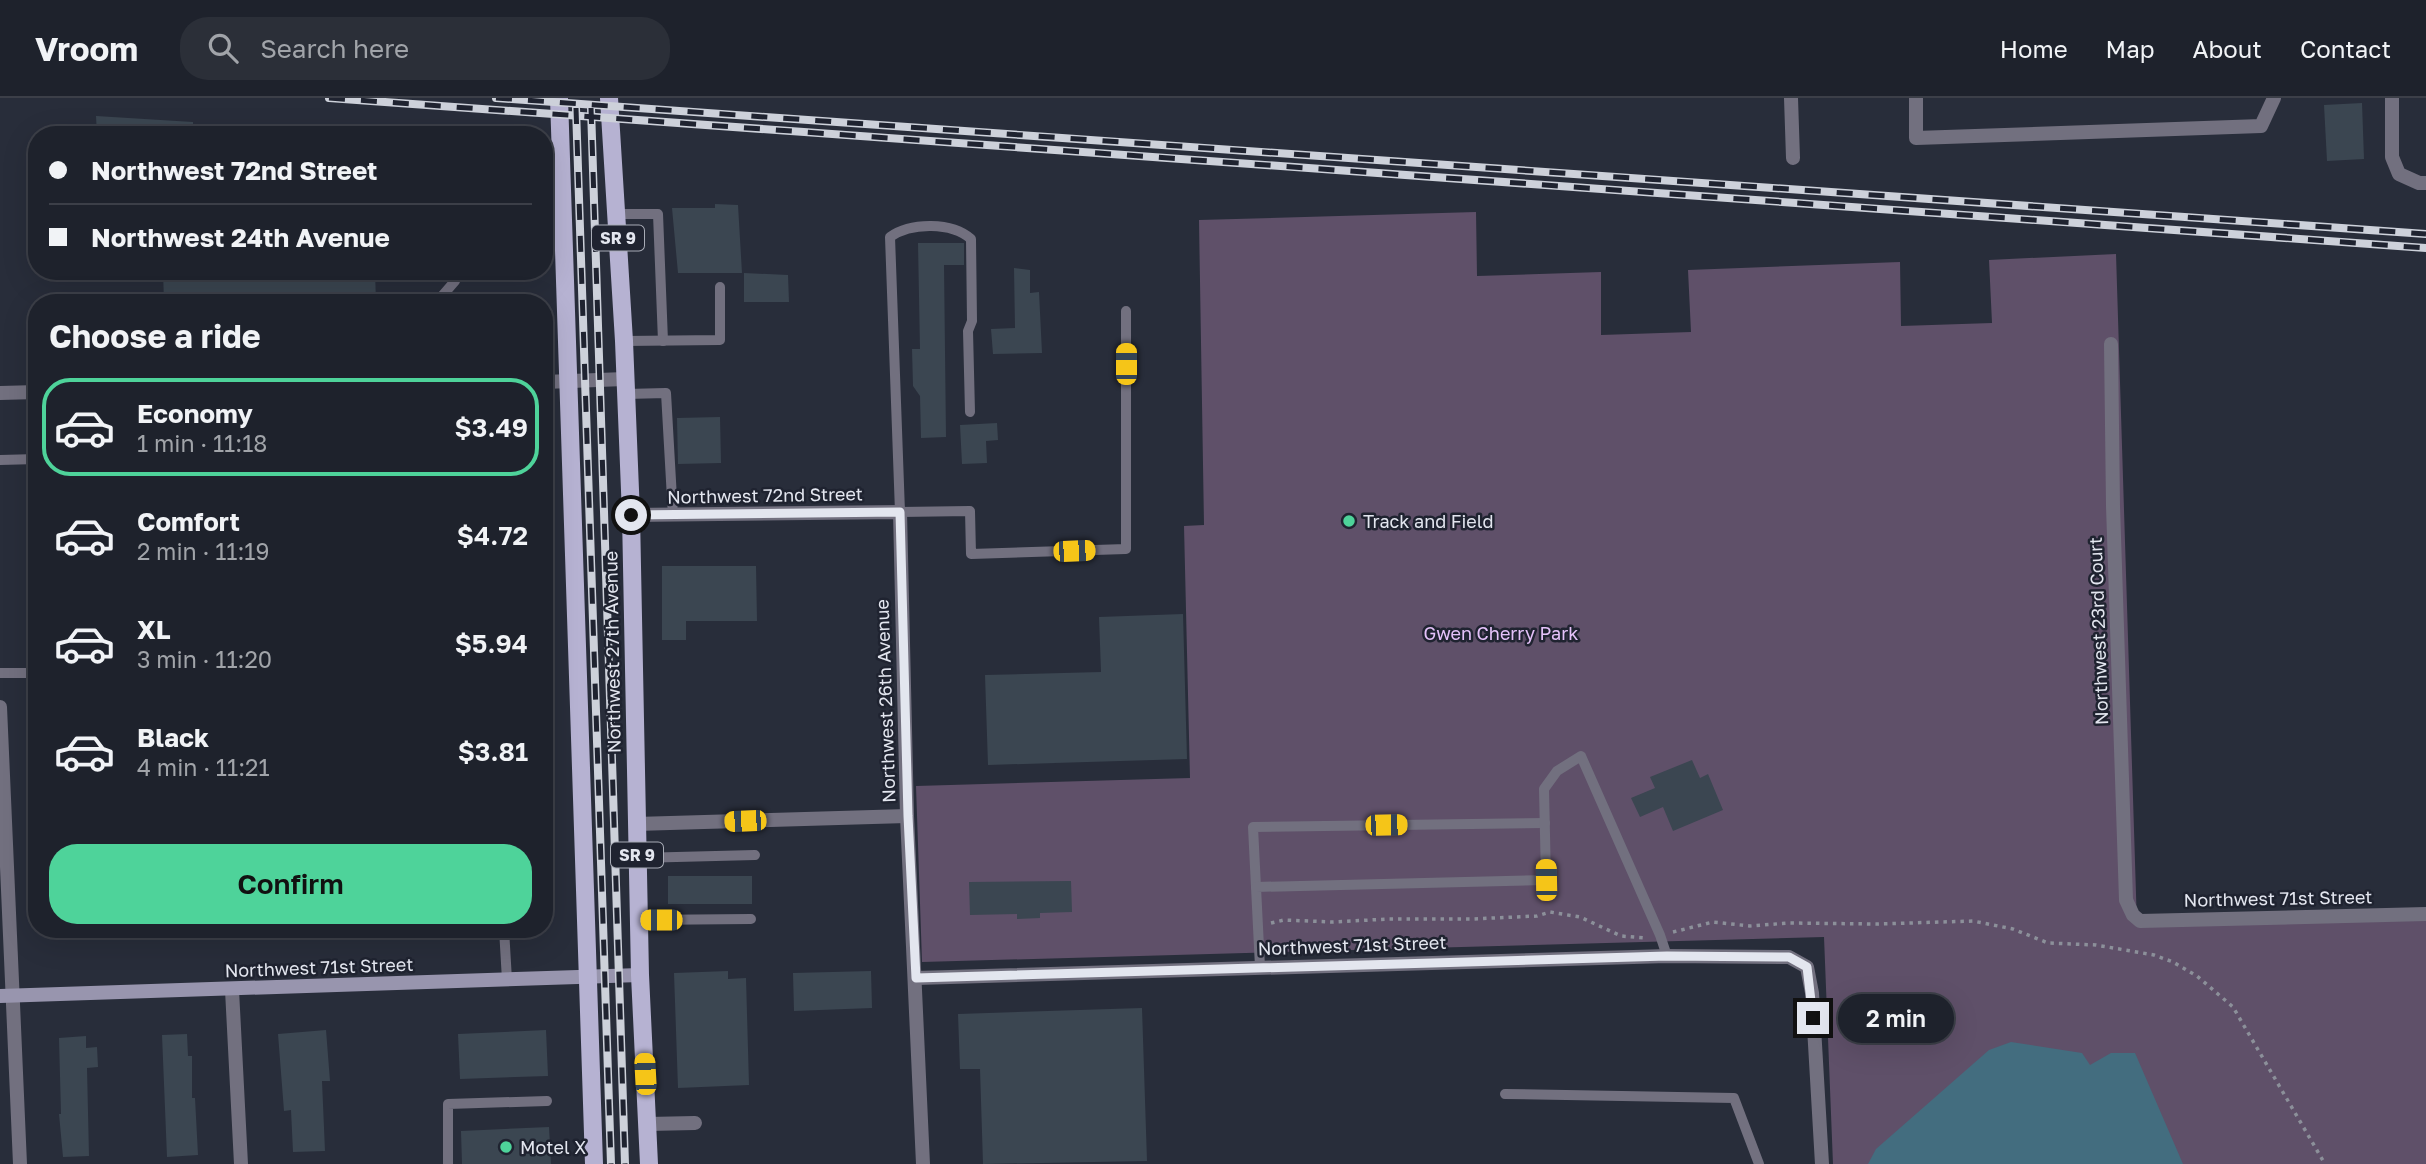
<!DOCTYPE html>
<meta charset="utf-8">
<style>
:root{--surface:#1e222c;--page:#2b2f38;--text:#f1f3f6;--muted:#a1a4a9;--line:#3c3f48;--accent:#4ed39a}
body{margin:0;font-family:"Golos Text",sans-serif;background:var(--page);color:var(--text);height:100vh;display:flex;flex-direction:column;font-size:26px;white-space:nowrap}
*{box-sizing:border-box;margin:0}
p{font-size:23px;color:var(--muted)}
.icon{flex:none;width:38px;height:38px;fill:none;stroke:currentColor;stroke-width:2;stroke-linecap:round;stroke-linejoin:round}
.map{position:relative;flex:1;overflow:hidden}
.sheet{position:absolute;left:28px;top:196px;width:525px;height:644px;display:flex;flex-direction:column;background:var(--surface);border-radius:28px;box-shadow:0 7px 28px #0002,0 0 0 2px var(--line)}
.sheet>*{flex:none}
.top-card{position:absolute;left:28px;top:28px;width:525px;height:154px;border-radius:28px;box-shadow:0 7px 28px #0002,0 0 0 2px var(--line);display:grid;align-content:center;height:154px;padding:0 21px;background:var(--surface)}
.end{position:absolute;width:32px;height:32px;margin:-16px;border:9px solid #e3e6ef;background:#111;box-shadow:0 0 0 4px #111}
.from{border-radius:50%}
.bubble{position:absolute;height:49px;border-radius:24px;background:var(--surface);box-shadow:0 7px 28px #0002,0 0 0 2px var(--line);font-size:23px;font-weight:600;line-height:49px;text-align:center}
.car{position:absolute;width:21px;height:42px;margin:-21px -10px;border-radius:9px;box-shadow:0 0 5px 2px #0007;background:linear-gradient(#f5c518 24%,#345 0 40%,#f5c518 0 76%,#345 0 86%,#f5c518 0)}
.top-card b{display:flex;align-items:center;gap:24px;height:66px;font-size:26px}
.top-card b+b{border-top:2px solid var(--line)}
.top-card i{width:18px;height:18px;background:var(--text)}
ul{padding:0;list-style:none}
li{display:flex;align-items:center;gap:21px;height:98px;margin:0 14px 10px;padding:0 7px;border:4px solid transparent;border-radius:28px}
li div{flex:1}
li b{display:block;font-size:26px}
li em{font-style:normal;font-weight:600}
li.active{border-color:var(--accent)}
li>.icon{width:63px;height:63px;stroke-width:1.5}
h2{padding:0 21px;font-size:32px;line-height:84px}
.button{display:flex;gap:14px;margin-top:auto;padding:14px 21px}
.button a{flex:1;height:80px;border-radius:28px;background:var(--accent);color:#111;font-size:28px;font-weight:600;line-height:80px;text-align:center}
header{display:flex;align-items:center;gap:42px;box-sizing:border-box;height:98px;padding:0 35px;background:var(--surface);border-bottom:2px solid var(--line)}
header strong{font-size:33px}
nav{display:flex;gap:38px;margin-inline-start:auto;font-size:24px}
.search{width:490px;height:63px;background:var(--page);display:flex;align-items:center;gap:18px;box-sizing:border-box;padding:0 24px;border-radius:28px;color:var(--muted);font-size:26px}
.map>svg:first-child{display:block}
</style>
<header>
<strong>Vroom</strong>
<div class="search"><svg class="icon" aria-label="search" viewBox="0 0 24 24"><circle cx="10" cy="10" r="6"/><path d="M15 15l6 6"/></svg>Search here</div>
<nav><a>Home</a><a>Map</a><a>About</a><a>Contact</a></nav>
</header>
<div class="map">
<svg width="2426" height="1066" viewBox="0 0 2426 1066">
<rect width="100%" height="100%" fill="#282d3a"/>
<path fill="#5f5069" d="M1476 114 1477 178 1601 174V237L1691 234 1688 172 1900 164 1901 228 1992 225 1989 162 2116 156 2137 828 2426 818V1066H1833L1824 839 922 864 916 688 1190 680 1184 428 1204 427 1199 122Z"/>
<path fill="#436d7f" d="M2011 944 2082 955 2090 967 2111 955H2135L2183 1066H1868L1876 1051 1989 952Z"/>
<g fill="#3b4651">
<path d="M2362 5 2364 61 2327 63 2324 7Z"/>
<path d="M96 18 193 24V37H97Z"/>
<path d="M715 106 738 107 742 175H678L672 110H715Z"/>
<path d="M918 145H964V167H944L946 339 921 340 920 298 913 288 912 251H920Z"/>
<path d="M1014 170 1030 172V195L1039 194 1042 255 993 256 991 231 1015 230Z"/>
<path d="M163 173H375L376 205H164Z"/>
<path d="M744 175 788 177 789 204H744Z"/>
<path d="M720 319 721 365 678 366 677 320Z"/>
<path d="M997 325 998 342 986 343 987 365 962 366 960 327Z"/>
<path d="M662 468H756L757 523H686V542H662Z"/>
<path d="M1183 516 1187 661 988 667 985 577 1101 574 1099 519Z"/>
<path d="M1692 662 1700 680 1708 676 1723 712 1673 733 1663 709 1640 719 1631 700 1655 690 1650 679Z"/>
<rect x="668" y="778" width="84" height="28"/>
<path d="M1071 783 1072 814 1040 815V820L1017 821V816L970 817 969 784Z"/>
<path d="M728 873V881L746 880 749 987 678 990 674 875Z"/>
<path d="M871 873 872 910 794 913 793 875Z"/>
<path d="M1142 910 1147 1063 983 1066 980 971H960L958 916Z"/>
<path d="M326 932 330 983H322L325 1053 293 1054 291 1012 284 1013 278 936Z"/>
<path d="M546 932 548 978 460 981 458 936Z"/>
<path d="M187 936 188 958H192V1000H195L198 1057 167 1059 162 937Z"/>
<path d="M86 938V950L97 949 98 969 87 970 89 1058 63 1059 59 1016H61L59 940Z"/>
<path d="M549 1029 551 1066H462L461 1033Z"/>
</g>
<g fill="none" stroke-linecap="round" stroke-linejoin="round">
<g stroke="#8c909a" stroke-width="3.5" stroke-dasharray="3.5 5" stroke-linecap="butt">
<path d="M1271 825 1284 822 1332 824 1389 821H1472L1537 818 1550 814 1580 819 1621 838 1645 840"/>
<path d="M1673 834 1713 824 1750 828 1788 825 1877 826 1973 823 2013 831 2048 845 2096 847 2154 857 2173 864 2197 878 2233 909 2325 1066"/>
</g>
<g stroke="#72707f" stroke-width="10">
<path d="M616 116H658L663 243"/>
<path d="M436 205 455 183 456 173"/>
<path d="M624 243 720 242V189"/>
<path d="M626 296 666 295 673 418"/>
<path d="M970 314 968 233 972 223 971 141C952 124 911 124 890 139L900 414 970 413 971 456 1126 451V213"/>
<path d="M0 362 37 361"/>
<path d="M0 575H37"/>
<path d="M637 760 755 757"/>
<path d="M1256 789 1253 729 1545 725"/>
<path d="M639 822 751 821"/>
<path d="M504 831 507 882"/>
<path d="M1260 869 1256 789 1546 782 1544 691 1557 673 1581 658 1660 837 1667 858"/>
<path d="M1505 996 1734 1000 1759 1066"/>
<path d="M448 1066V1006L547 1003"/>
</g>
<g stroke="#72707f" stroke-width="14">
<path d="M1791 0 1793 60"/>
<path d="M1916 0V40L2261 28 2274 0"/>
<path d="M2392 0V59L2399 76 2419 85H2426"/>
<path d="M2111 246 2113 408 2126 802 2133 817 2140 823 2426 816"/>
<path d="M544 284 625 281"/>
<path d="M0 295 37 294"/>
<path d="M631 417 900 414 907 718 923 1066"/>
<path d="M0 609 20 1066"/>
<path d="M636 726 907 718"/>
<path d="M916 880 1667 858 1789 859 1807 869 1812 895 1822 1066"/>
<path d="M232 892 241 1066"/>
<path d="M648 1026 695 1025"/>
</g>
<path stroke="#9895ae" stroke-width="14" d="M0 898 640 877"/>
<g stroke="#b6b2d2" stroke-width="18">
<path d="M559 0 594 1066"/>
<path d="M609 0 624 243 631 417 640 877 649 1066"/>
</g>
<defs>
<g id="rail">
<path d="M329 0 2426 150"/>
<path d="M496 0 2426 136"/>
<path d="M576 10 611 1066"/>
<path d="M591 10 625 1066"/>
</g>
</defs>
<use href="#rail" stroke="#cdd1da" stroke-width="8"/>
<use href="#rail" stroke="#1f2330" stroke-width="5" stroke-dasharray="16" stroke-linecap="butt"/>
</g>
<g fill="none" stroke-linecap="round" stroke-linejoin="round">
<path stroke="#e3e6ef" stroke-width="9" d="M631 417 900 414 908 718 916 880 1667 858 1789 859 1807 869 1813 920"/>
</g>
<g fill="#4ed39a" stroke="#1f2330" stroke-width="2.5">
<circle cx="1349" cy="423" r="7"/>
<circle cx="506" cy="1049" r="7"/>
</g>
<g text-anchor="middle" dominant-baseline="central" stroke-width="5" stroke-linejoin="round" paint-order="stroke">
<g fill="#1f2330" stroke="#a8acb6" stroke-width="2">
<rect x="592" y="127.5" width="52" height="25" rx="5"/>
<rect x="611" y="744.5" width="52" height="25" rx="5"/>
</g>
<g font-size="16" font-weight="bold" fill="#e3e6ef">
<text x="618" y="140">SR 9</text>
<text x="637" y="757">SR 9</text>
</g>
<g font-size="18" fill="#e3e6ef" stroke="#1f2330">
<text transform="translate(765 397) rotate(-1)">Northwest 72nd Street</text>
<text transform="translate(2098 533) rotate(-92)">Northwest 23rd Court</text>
<text transform="translate(612 554) rotate(-91)">Northwest 27th Avenue</text>
<text transform="translate(885 603) rotate(-92)">Northwest 26th Avenue</text>
<text transform="translate(2278 800) rotate(-1)">Northwest 71st Street</text>
<text transform="translate(1352 847) rotate(-2)">Northwest 71st Street</text>
<text transform="translate(319 869) rotate(-2)">Northwest 71st Street</text>
</g>
<g font-size="18" fill="#e3e6ef" stroke="#1f2330" text-anchor="start">
<text x="1363" y="423">Track and Field</text>
<text x="520" y="1049">Motel X</text>
</g>
<g font-size="18" fill="#e5c2fa" stroke="#1f2330">
<text x="1501" y="535">Gwen Cherry Park</text>
</g>
</g>
</svg>
<i class="end from" style="left:631px;top:417px"></i>
<i class="end" style="left:1813px;top:920px"></i>
<div class="bubble" style="left:1838px;top:896px;width:116px">2 min</div>
<i class="car" style="left:1126px;top:266px;rotate:0deg"></i>
<i class="car" style="left:1074px;top:453px;rotate:88deg"></i>
<i class="car" style="left:745px;top:723px;rotate:268deg"></i>
<i class="car" style="left:1386px;top:727px;rotate:89deg"></i>
<i class="car" style="left:1546px;top:782px;rotate:359deg"></i>
<i class="car" style="left:661px;top:822px;rotate:270deg"></i>
<i class="car" style="left:645px;top:976px;rotate:357deg"></i>
<div class="top-card">
<b><i class="from"></i>Northwest 72nd Street</b>
<b><i></i>Northwest 24th Avenue</b>
</div>
<section class="sheet">
<h2>Choose a ride</h2>
<ul>
<li class="active"><svg class="icon" aria-label="car" viewBox="0 0 24 24"><path d="M5 17H2v-5l4-1 3-4h7l3 4 3 1v5h-3M9 17h6M6 11h13"/><circle cx="7" cy="17" r="2"/><circle cx="17" cy="17" r="2"/></svg><div><b>Economy</b><p>1 min · 11:18</p></div><em>$3.49</em></li>
<li><svg class="icon" aria-label="car" viewBox="0 0 24 24"><path d="M5 17H2v-5l4-1 3-4h7l3 4 3 1v5h-3M9 17h6M6 11h13"/><circle cx="7" cy="17" r="2"/><circle cx="17" cy="17" r="2"/></svg><div><b>Comfort</b><p>2 min · 11:19</p></div><em>$4.72</em></li>
<li><svg class="icon" aria-label="car" viewBox="0 0 24 24"><path d="M5 17H2v-5l4-1 3-4h7l3 4 3 1v5h-3M9 17h6M6 11h13"/><circle cx="7" cy="17" r="2"/><circle cx="17" cy="17" r="2"/></svg><div><b>XL</b><p>3 min · 11:20</p></div><em>$5.94</em></li>
<li><svg class="icon" aria-label="car" viewBox="0 0 24 24"><path d="M5 17H2v-5l4-1 3-4h7l3 4 3 1v5h-3M9 17h6M6 11h13"/><circle cx="7" cy="17" r="2"/><circle cx="17" cy="17" r="2"/></svg><div><b>Black</b><p>4 min · 11:21</p></div><em>$3.81</em></li>
</ul>
<div class="button"><a>Confirm</a></div>
</section>
</div>
